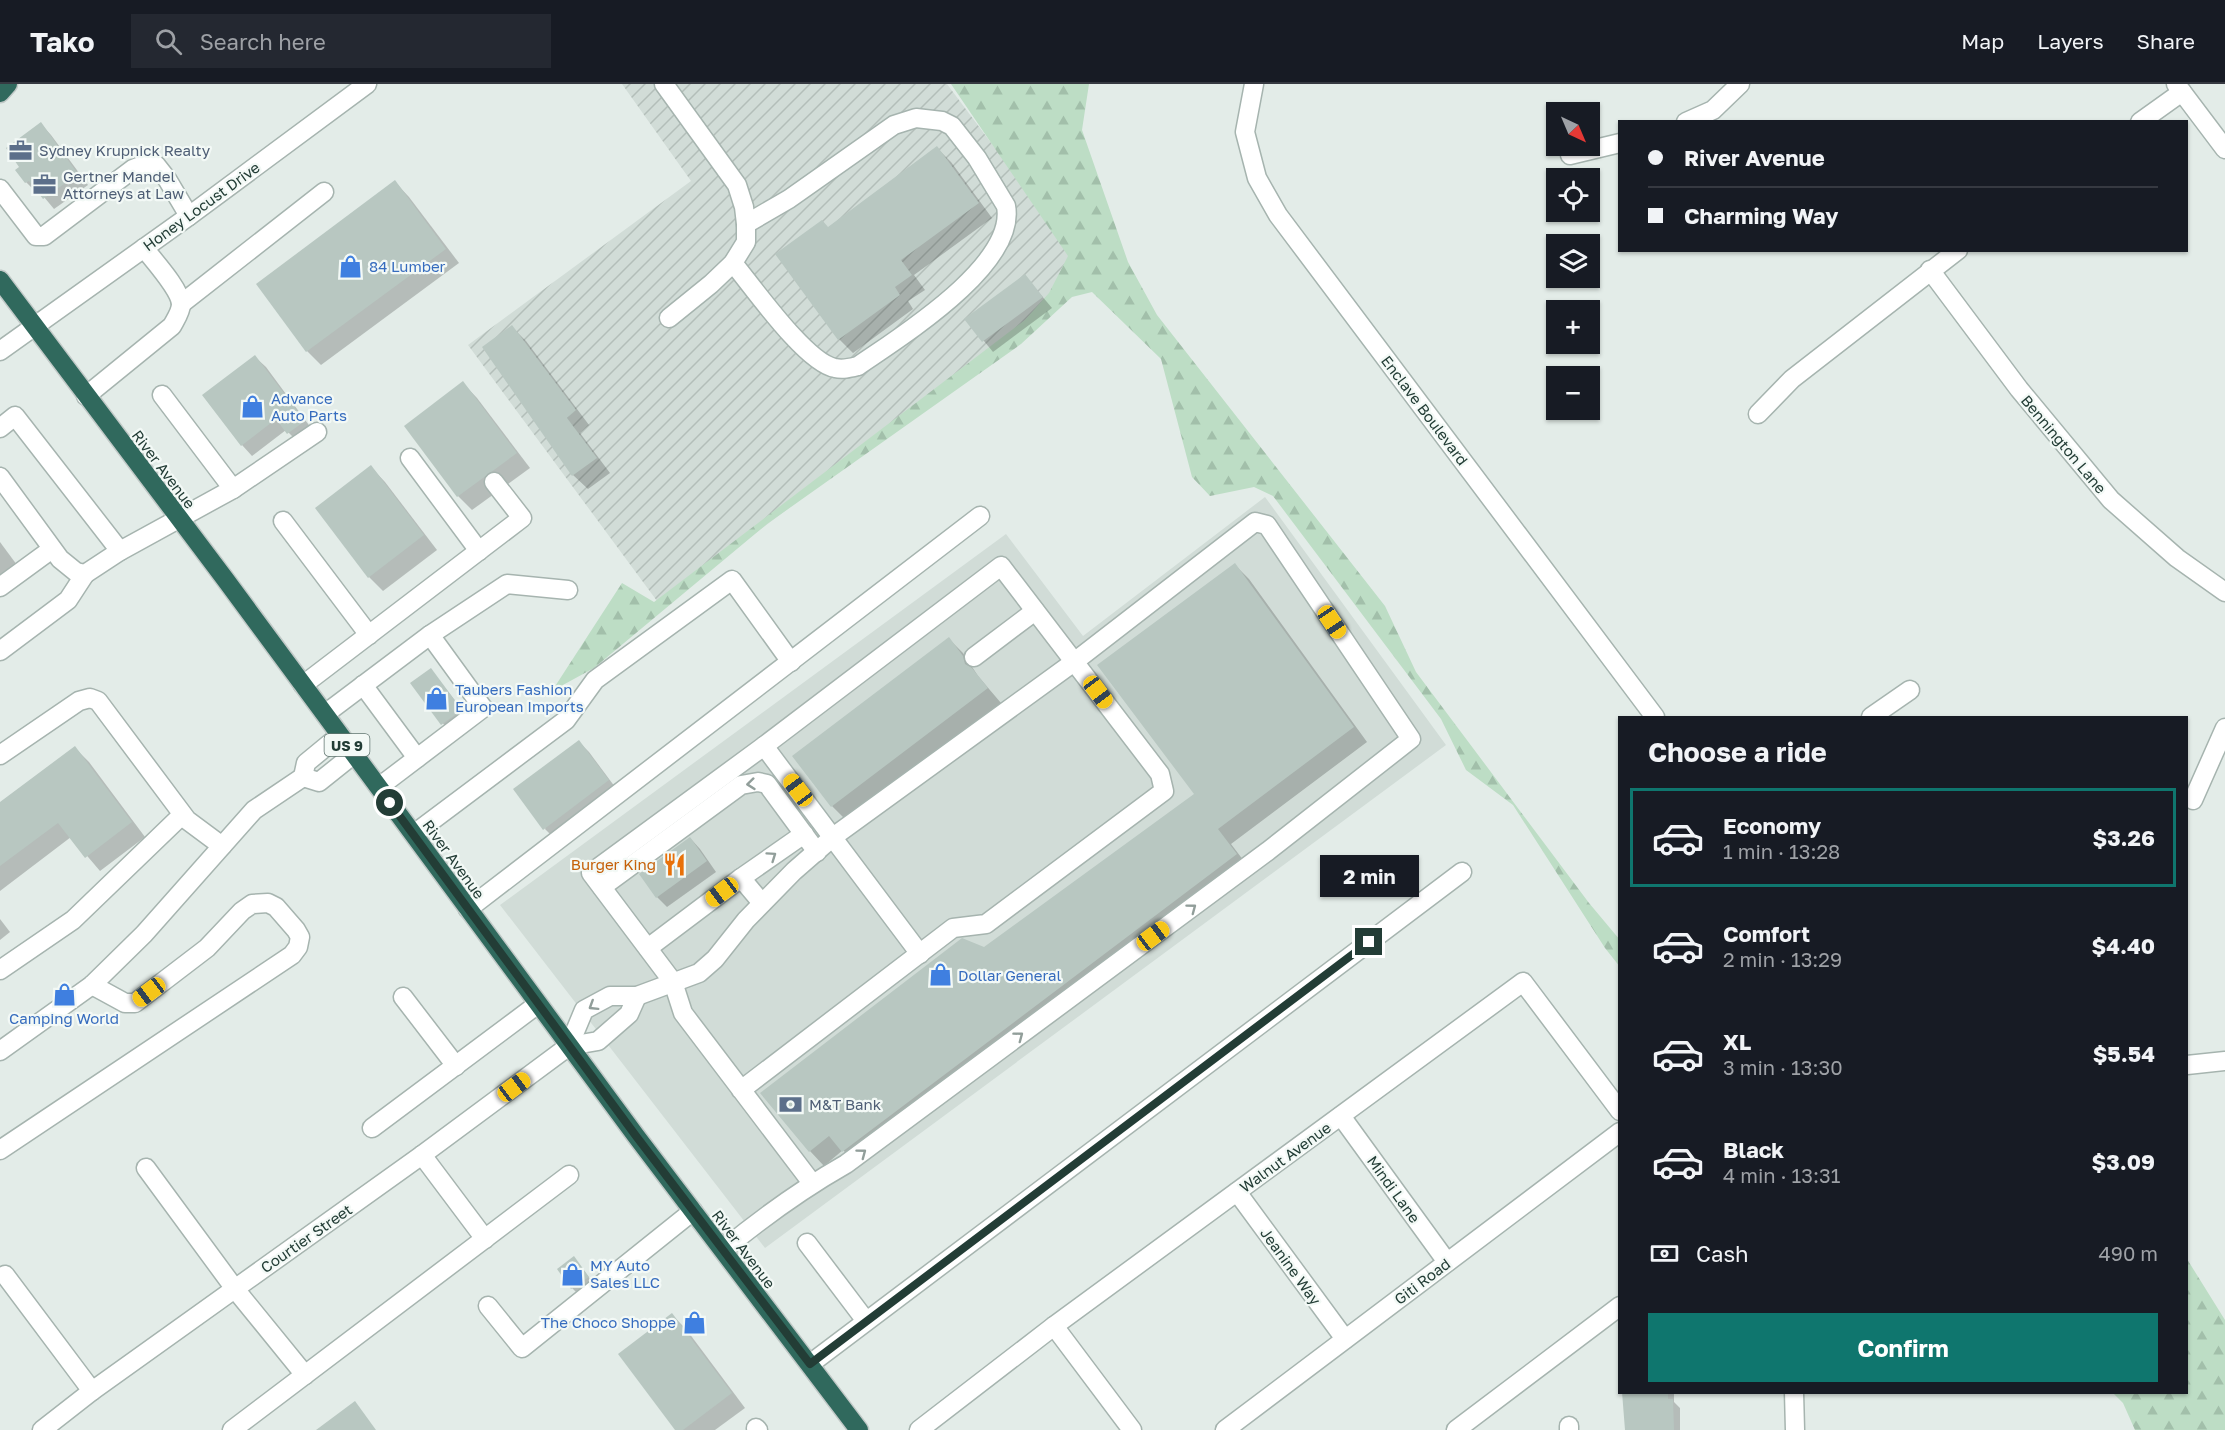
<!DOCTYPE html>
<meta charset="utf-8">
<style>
:root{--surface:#171b24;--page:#242831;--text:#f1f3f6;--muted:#9ea1a6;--line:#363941;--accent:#0f766e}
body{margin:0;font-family:"Golos Text",sans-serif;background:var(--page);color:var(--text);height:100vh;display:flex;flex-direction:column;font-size:22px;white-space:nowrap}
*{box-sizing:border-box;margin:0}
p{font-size:20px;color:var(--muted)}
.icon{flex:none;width:33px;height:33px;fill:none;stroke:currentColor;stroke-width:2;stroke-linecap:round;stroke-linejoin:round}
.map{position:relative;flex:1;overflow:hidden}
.panel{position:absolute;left:1618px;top:632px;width:570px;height:678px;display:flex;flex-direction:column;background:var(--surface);border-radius:0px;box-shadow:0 2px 4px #0004}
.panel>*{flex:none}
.top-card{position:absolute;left:1618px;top:36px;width:570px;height:132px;border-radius:0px;box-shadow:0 2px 4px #0004;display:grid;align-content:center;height:132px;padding:0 30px;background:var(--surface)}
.needle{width:39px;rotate:136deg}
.tools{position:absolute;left:1546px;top:18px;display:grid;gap:12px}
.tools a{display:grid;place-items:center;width:54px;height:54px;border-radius:0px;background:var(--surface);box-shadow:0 2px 4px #0004;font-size:30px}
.end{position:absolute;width:27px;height:27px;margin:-14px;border:8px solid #233d36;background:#fff;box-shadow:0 0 0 3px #fff}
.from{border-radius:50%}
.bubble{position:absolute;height:42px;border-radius:0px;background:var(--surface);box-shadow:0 2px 4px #0004;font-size:20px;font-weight:700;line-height:42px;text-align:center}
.car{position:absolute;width:18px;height:36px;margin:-18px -9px;border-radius:8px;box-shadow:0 0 4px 2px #0007;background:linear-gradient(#f5c518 24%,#345 0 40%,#f5c518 0 76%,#345 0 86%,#f5c518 0)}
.top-card b{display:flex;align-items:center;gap:21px;height:57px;font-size:22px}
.top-card b+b{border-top:2px solid var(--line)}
.top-card i{width:15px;height:15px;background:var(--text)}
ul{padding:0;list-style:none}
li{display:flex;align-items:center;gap:18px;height:99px;margin:0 12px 9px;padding:0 18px;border:3px solid transparent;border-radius:0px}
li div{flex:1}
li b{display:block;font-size:22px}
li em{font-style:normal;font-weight:700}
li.current{border-color:var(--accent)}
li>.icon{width:54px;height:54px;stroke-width:1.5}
h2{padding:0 30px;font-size:27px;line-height:72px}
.pay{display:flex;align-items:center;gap:15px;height:66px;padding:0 30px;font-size:22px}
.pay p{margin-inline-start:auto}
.action{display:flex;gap:12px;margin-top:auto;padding:12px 30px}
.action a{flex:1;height:69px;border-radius:0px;background:var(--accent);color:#fff;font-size:24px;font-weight:700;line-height:69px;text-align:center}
header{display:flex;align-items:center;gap:36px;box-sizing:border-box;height:84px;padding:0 30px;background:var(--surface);border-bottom:2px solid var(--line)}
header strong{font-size:28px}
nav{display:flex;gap:33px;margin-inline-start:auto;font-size:21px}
.search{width:420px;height:54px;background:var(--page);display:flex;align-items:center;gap:15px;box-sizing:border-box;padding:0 21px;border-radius:0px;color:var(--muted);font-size:22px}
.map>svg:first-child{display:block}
</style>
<header>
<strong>Tako</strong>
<div class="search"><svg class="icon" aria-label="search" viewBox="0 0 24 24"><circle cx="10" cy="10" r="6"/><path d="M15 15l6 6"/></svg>Search here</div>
<nav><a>Map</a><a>Layers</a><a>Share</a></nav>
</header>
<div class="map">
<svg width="2225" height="1346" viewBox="0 0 2225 1346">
<defs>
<pattern id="industrial-furrows" width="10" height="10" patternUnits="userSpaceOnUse" patternTransform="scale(1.5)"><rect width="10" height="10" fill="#d1dcd7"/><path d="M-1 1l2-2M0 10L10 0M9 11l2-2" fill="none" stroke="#b3beb9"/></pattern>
<pattern id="forest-firs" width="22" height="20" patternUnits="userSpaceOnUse" patternTransform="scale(1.5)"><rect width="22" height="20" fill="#bdddc5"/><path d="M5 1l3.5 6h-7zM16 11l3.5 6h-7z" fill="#a2bfaa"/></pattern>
</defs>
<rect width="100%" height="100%" fill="#e3ece8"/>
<path fill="#d1dcd7" d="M1265 413 1446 661 765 1164 500 821 1006 450 1083 552Z"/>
<path fill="url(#industrial-furrows)" d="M622 0H947L1093 195 660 521 468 261 691 97Z"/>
<g fill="url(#forest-firs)">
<path d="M951 0H1089L1082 46 1128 178 1157 231 1385 522 1416 588 1589 819 1620 856V883L1605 864 1513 721 1466 686 1441 635 1273 412 1254 403 1210 412 1192 393 1161 275 1092 208 1072 213 1021 260 767 440 594 584 552 607 622 499 654 518 1025 236 1049 209 1068 172Z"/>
<path d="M2187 1175 2225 1236V1346H2135L2123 1319 2112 1308H2187Z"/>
</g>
<g fill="#0003">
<path d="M41 40 51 51 88 101 54 125 39 107 37 109 26 98 22 83Z"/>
<path d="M937 64 951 78 992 134 914 191 925 206 908 217 913 225 853 269 839 255 828 144Z"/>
<path d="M395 98 409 113 459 179 321 281 307 267 258 201Z"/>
<path d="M1025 192 1052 224 993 268 966 235Z"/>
<path d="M512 243 526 257 589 341 580 349 610 389 588 405 573 391 484 264Z"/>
<path d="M255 273 266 283 314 348 299 359 286 346 252 372 242 361Z"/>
<path d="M463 299 477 314 530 384 472 426 458 412 406 342Z"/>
<path d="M371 383 385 398 437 466 383 507 369 493Z"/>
<path d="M0 458 17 481 0 494Z"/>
<path d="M1235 481 1249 495 1367 658 1231 760 1250 785 857 1081 843 1066 824 1082 810 1067 763 1009 984 865 1196 710Z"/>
<path d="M949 555 963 569 978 592 1001 619 846 736 832 722Z"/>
<path d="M431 586 468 633 449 647 412 600Z"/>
<path d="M579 658 589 668 618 707 555 755 545 745Z"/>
<path d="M75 664 89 678 145 753 100 787 71 753 0 807V720Z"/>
<path d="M690 754 700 765 716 788 667 823 657 813Z"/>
<path d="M0 835 10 848 0 856Z"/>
<path d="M574 1174 594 1200 579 1211 572 1204Z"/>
<path d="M672 1231 686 1245 745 1324 715 1346H677Z"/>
<path d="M1624 1308H1674V1318L1680 1324V1346H1626Z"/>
</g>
<g fill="#b8c7c1">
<path d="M41 38 78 90 43 115 29 97 25 99 15 86 19 83 6 64Z"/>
<path d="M937 62 979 119 901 176 912 191 895 203 900 211 838 256 775 170 822 136 828 143Z"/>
<path d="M395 96 446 165 306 268 256 200Z"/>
<path d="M1025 190 1043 213 982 258 964 235Z"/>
<path d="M512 241 576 326 567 334 597 374 572 392 482 263Z"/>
<path d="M255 271 305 337 287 350 276 335 241 362 202 311Z"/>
<path d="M463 297 517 369 457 413 404 342Z"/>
<path d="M371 381 424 451 368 494 315 424Z"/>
<path d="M1235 479 1354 643 1218 745 1237 770 842 1068 829 1052 809 1068 760 1009 962 854 984 863 1194 710 1097 581Z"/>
<path d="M949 553 963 572 965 580 972 584 988 604 831 723 792 672Z"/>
<path d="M431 584 462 626 441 641 410 599Z"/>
<path d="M579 656 609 696 543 746 513 705Z"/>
<path d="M75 662 132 738 85 774 58 739 0 782V718Z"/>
<path d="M690 753 707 777 656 814 639 790Z"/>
<path d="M574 1172 589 1193 571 1205 557 1185Z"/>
<path d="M672 1229 732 1309 683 1346H675L618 1270Z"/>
<path d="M1622 1308H1668V1315H1673L1674 1346H1625Z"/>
<path d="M355 1317 376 1346H316Z"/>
</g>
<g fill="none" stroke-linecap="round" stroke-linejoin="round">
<defs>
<g id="minor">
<path d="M664 0 737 101 744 123 746 140V158L733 179 711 200 669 234"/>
<path d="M1254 0 1245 48 1257 94 1278 131 1655 633"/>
<path d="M2176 0 2225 65"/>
<path d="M1686 38 1713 26 1740 0"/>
<path d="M2140 38 2182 8"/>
<path d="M1570 71 1620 59"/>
<path d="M0 105 36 152H44L133 85 146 80 156 81 167 95 189 132"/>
<path d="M733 179C753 203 806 279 835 284 843 286 850 284 858 282 900 253 1017 181 1006 122L977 74 952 42 942 37 916 34 894 41 789 115 746 140"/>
<path d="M1930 186 2019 305 2111 416 2177 474 2225 508"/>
<path d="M181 220 324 108"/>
<path d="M0 267 189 132 367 0"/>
<path d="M86 312 172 242C175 236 181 228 181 220 180 205 154 177 144 164"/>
<path d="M1758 330 1792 295 1958 166"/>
<path d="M0 344 15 332 120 467"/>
<path d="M410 374 479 467"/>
<path d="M0 393 60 475 76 488 85 490 120 467 233 405 162 311"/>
<path d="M233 405 317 348"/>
<path d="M283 437 369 551"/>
<path d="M0 503 52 465"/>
<path d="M430 551 507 500 568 506"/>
<path d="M0 567 68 516 85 490"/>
<path d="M974 573 1035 527"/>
<path d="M303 601 522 434 494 398"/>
<path d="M363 601 417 674"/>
<path d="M325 630 430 551 483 624 379 703"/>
<path d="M1871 633 1910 606"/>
<path d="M340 651 306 679 303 693 319 698 354 670"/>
<path d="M764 662 920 870"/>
<path d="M0 671 79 617 90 614 98 617 187 736 222 762"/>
<path d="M2193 716 2225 644"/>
<path d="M414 750 566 636 595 596 732 496 791 578"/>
<path d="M741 794 804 750"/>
<path d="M602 803 741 701 758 698 767 700 817 768"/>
<path d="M468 825 980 432"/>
<path d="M648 864 741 794 762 819"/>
<path d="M0 886 73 836 182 731"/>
<path d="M403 913 456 982"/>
<path d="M569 962 584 926 610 912H637L699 889 715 875 746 836 794 787 833 753 1074 578 1255 438 1267 441 1411 655 1268 767 846 1080C802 1105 762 1134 723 1166"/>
<path d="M0 967 92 901 144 850 254 726 303 693"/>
<path d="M2187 981 2225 977"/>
<path d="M741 1006 953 844 986 840 1164 707 1160 690 1001 482 764 662 591 789 673 898 683 929 812 1099"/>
<path d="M1341 1032 1447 1178"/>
<path d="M372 1044 538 920"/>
<path d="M0 1066 292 871 298 863 300 853 296 846 276 823 268 819 252 820 242 827 207 864 135 919H125L92 901"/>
<path d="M422 1071 485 1155"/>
<path d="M146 1084 235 1205 305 1291"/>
<path d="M1237 1108 1345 1255"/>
<path d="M807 1159 866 1237"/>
<path d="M5 1191 92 1307"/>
<path d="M488 1222 522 1264 693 1127"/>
<path d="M1054 1242 1132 1346"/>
<path d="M810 1280 1462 788"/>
<path d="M1794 1308 1795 1346"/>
<path d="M1569 1342V1346"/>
<path d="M756 1344 758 1346"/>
<path d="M42 1346 92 1307 422 1071 569 962 598 957 629 930 637 912"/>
<path d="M232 1346 569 1091"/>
<path d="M919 1346 1054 1242 1523 898 1620 1027"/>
<path d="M1225 1346 1620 1048"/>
<path d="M1456 1346 1620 1222"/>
</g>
<g id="highway">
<path d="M0 9 8 0"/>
<path d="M0 196 225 495 636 1052 859 1346"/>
</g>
</defs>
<use href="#minor" stroke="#a6b4af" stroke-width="21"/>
<use href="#highway" stroke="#c1c9c7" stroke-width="21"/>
<use href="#minor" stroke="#fff" stroke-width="18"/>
<use href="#highway" stroke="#30695d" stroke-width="18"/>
</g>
<defs><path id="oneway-chevron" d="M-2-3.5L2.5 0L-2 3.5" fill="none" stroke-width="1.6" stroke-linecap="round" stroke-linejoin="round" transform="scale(1.5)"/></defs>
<g stroke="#919e9a">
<use href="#oneway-chevron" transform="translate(751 700) rotate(174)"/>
<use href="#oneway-chevron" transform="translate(772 772) rotate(-35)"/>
<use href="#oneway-chevron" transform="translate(1192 824) rotate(-37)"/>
<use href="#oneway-chevron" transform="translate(593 922) rotate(148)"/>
<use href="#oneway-chevron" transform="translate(1019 952) rotate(-37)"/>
<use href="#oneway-chevron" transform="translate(862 1069) rotate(-37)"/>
</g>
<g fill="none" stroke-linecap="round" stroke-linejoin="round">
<path stroke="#233d36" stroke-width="8" d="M390 719 636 1052 810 1280 1369 858"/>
</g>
<defs>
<symbol id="office-bare" viewBox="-9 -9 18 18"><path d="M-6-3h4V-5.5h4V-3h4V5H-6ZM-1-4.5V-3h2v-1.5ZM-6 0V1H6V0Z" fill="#5c6f8a" stroke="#f3f9f6" stroke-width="2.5" paint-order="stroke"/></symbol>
<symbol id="shop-bare" viewBox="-9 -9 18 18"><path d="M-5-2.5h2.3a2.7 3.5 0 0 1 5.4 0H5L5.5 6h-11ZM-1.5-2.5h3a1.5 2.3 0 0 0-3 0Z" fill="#3f7fe0" stroke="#f3f9f6" stroke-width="2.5" paint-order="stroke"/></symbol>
<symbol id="restaurant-bare" viewBox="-9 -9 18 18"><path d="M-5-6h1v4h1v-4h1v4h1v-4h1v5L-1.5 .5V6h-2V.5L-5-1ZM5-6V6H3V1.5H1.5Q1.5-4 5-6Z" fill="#e8710a" stroke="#f3f9f6" stroke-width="2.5" paint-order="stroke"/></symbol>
<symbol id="bank-bare" viewBox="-9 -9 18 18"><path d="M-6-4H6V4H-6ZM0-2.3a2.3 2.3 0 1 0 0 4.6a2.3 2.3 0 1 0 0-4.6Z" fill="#5c6f8a" stroke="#f3f9f6" stroke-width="2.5" paint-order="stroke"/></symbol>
</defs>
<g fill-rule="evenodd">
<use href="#office-bare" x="4" y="50" width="33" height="33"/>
<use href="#office-bare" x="28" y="84" width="33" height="33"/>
<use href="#shop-bare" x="334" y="166" width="33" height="33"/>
<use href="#shop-bare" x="236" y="306" width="33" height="33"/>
<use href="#shop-bare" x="420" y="598" width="33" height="33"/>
<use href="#restaurant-bare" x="658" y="764" width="33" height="33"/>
<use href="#shop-bare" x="924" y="874" width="33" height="33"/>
<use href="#shop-bare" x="48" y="894" width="33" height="33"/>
<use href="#bank-bare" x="774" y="1004" width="33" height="33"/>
<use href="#shop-bare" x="556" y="1174" width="33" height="33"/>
<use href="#shop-bare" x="678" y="1222" width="33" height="33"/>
</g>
<g text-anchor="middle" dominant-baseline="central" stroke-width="4.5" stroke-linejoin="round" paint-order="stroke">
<rect fill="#f3f9f6" stroke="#617570" stroke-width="1.5" x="324.5" y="650" width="45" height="22" rx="4.5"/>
<g font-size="14" font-weight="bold" fill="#233d36">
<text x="347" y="661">US 9</text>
</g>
<g font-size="15" fill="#4e5e75" stroke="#f3f9f6" text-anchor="start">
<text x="39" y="66">Sydney Krupnick Realty</text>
<text x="63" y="92">Gertner Mandel<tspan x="63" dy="17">Attorneys at Law</tspan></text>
<text x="809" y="1020">M&amp;T Bank</text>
</g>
<g font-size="15" fill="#233d36" stroke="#f3f9f6">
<text transform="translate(201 122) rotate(-36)">Honey Locust Drive</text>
<text transform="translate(1425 326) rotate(53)">Enclave Boulevard</text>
<text transform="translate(2064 360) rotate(50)">Bennington Lane</text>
<text transform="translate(164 385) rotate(53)">River Avenue</text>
<text transform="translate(454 775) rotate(54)">River Avenue</text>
<text transform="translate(1285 1073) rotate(-36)">Walnut Avenue</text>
<text transform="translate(1394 1105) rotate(54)">Mindi Lane</text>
<text transform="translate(306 1154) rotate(-35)">Courtier Street</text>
<text transform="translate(744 1165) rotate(53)">River Avenue</text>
<text transform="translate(1291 1182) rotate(54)">Jeanine Way</text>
<text transform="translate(1422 1197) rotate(-37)">Giti Road</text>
</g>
<g font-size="15" fill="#366cbe" stroke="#f3f9f6" text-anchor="start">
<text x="369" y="182">84 Lumber</text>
<text x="271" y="314">Advance<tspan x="271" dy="17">Auto Parts</tspan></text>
<text x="455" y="605">Taubers Fashion<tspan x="455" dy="17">European Imports</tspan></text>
<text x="958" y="891">Dollar General</text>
<text x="64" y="934" text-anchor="middle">Camping World</text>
<text x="590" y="1181">MY Auto<tspan x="590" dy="17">Sales LLC</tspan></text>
<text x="676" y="1238" text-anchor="end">The Choco Shoppe</text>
</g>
<g font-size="15" fill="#c56008" stroke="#f3f9f6" text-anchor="end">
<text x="656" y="780">Burger King</text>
</g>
</g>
</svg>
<div class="tools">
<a><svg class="needle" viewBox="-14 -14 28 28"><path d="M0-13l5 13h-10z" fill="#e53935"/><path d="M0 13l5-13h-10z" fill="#9ea1a6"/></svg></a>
<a><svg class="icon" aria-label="locate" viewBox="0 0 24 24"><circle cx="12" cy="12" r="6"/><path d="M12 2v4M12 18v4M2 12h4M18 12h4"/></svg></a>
<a><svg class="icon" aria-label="layers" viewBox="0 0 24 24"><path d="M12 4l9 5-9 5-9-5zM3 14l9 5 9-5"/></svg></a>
<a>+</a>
<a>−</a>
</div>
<i class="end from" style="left:390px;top:719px"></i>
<i class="end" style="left:1369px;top:858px"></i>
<div class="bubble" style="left:1320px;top:771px;width:99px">2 min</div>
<i class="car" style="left:1332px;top:538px;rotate:146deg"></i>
<i class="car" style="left:1098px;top:608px;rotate:143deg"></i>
<i class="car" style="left:798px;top:706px;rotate:323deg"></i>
<i class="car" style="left:722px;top:808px;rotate:233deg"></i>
<i class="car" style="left:1153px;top:852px;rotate:53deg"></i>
<i class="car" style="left:149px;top:908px;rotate:233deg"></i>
<i class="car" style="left:514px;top:1003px;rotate:53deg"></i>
<div class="top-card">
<b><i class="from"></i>River Avenue</b>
<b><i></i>Charming Way</b>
</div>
<section class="panel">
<h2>Choose a ride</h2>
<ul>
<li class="current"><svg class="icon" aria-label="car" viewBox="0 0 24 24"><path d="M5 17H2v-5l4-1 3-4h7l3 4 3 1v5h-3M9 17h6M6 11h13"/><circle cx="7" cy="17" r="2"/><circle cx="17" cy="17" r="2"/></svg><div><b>Economy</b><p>1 min · 13:28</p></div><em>$3.26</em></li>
<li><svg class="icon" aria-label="car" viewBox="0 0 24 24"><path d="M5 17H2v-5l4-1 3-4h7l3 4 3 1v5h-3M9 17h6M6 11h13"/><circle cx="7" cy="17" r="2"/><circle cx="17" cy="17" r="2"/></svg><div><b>Comfort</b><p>2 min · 13:29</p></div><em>$4.40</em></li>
<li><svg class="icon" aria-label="car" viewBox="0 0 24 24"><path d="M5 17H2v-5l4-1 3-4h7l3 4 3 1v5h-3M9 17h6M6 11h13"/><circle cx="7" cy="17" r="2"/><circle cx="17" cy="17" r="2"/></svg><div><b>XL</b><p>3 min · 13:30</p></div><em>$5.54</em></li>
<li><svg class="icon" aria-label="car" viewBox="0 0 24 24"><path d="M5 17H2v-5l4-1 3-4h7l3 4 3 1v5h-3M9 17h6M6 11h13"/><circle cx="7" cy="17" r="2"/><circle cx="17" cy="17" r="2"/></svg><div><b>Black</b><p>4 min · 13:31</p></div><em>$3.09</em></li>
</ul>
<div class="pay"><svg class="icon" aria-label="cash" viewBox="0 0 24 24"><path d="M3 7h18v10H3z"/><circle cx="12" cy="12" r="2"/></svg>Cash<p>490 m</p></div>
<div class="action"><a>Confirm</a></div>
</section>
</div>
